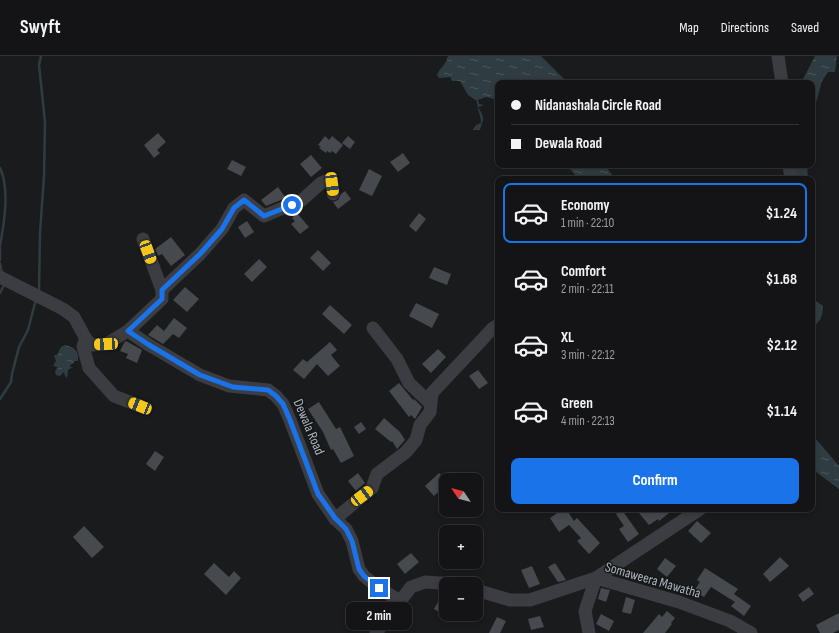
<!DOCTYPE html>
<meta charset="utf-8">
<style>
:root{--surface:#141416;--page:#1d1d1f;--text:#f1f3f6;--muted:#9d9ea1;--line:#333335;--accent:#1a73e8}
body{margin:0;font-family:"Sofia Sans Condensed",sans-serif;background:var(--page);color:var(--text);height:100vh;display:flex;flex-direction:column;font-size:15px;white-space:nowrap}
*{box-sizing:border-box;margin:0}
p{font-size:13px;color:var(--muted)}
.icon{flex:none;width:22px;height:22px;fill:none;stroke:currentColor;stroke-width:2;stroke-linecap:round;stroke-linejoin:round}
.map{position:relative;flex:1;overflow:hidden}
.panel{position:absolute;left:495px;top:120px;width:320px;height:336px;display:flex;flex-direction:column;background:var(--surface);border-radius:8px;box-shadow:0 2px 6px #0003,0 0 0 1px var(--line)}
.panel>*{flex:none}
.banner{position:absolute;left:495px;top:24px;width:320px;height:88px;border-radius:8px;box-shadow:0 2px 6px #0003,0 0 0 1px var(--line);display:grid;align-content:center;height:88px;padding:0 16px;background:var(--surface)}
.needle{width:26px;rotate:305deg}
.tools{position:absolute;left:439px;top:417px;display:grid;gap:8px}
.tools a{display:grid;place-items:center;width:44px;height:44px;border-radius:8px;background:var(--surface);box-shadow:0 2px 6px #0003,0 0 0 1px var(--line);font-size:20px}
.end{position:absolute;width:18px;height:18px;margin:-9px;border:5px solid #1a73e8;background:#fff;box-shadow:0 0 0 2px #fff}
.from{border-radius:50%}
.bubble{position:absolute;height:28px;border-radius:8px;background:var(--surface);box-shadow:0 2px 6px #0003,0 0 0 1px var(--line);font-size:13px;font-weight:700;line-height:28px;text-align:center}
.car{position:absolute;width:12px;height:24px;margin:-12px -6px;border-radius:5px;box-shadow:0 0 3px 1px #0007;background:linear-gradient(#f5c518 24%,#345 0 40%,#f5c518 0 76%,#345 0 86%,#f5c518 0)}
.banner b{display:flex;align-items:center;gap:14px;height:38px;font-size:15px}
.banner b+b{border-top:1px solid var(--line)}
.banner i{width:10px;height:10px;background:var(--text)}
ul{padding:7px 0 0;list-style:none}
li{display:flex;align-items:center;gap:12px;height:60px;margin:0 8px 6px;padding:0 8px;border:2px solid transparent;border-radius:8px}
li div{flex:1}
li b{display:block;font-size:15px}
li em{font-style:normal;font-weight:700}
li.current{border-color:var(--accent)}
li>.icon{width:36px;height:36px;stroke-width:1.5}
.action{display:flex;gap:8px;margin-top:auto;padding:8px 16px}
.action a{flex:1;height:46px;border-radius:8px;background:var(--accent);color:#fff;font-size:16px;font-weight:700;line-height:46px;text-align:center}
header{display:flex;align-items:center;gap:24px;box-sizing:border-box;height:56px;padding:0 20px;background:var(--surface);border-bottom:1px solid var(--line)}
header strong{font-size:19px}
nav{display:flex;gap:22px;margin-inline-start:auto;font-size:14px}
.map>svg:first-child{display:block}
</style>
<header>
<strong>Swyft</strong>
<nav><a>Map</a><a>Directions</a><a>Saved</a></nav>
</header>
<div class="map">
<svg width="839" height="577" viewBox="0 0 839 577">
<defs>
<pattern id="water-ripples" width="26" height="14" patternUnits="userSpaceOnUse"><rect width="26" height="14" fill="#2f3d42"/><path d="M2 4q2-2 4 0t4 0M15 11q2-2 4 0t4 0" fill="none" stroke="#4a575b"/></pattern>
</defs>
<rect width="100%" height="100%" fill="#1a1b1d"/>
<g fill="url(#water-ripples)">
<path d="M448 0H541L568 27H498V44L486 41 478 44 479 48 484 49 478 51C486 64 483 62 480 74H473L476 69 481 67C481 59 477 54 477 45L468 39 460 25H452L450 21 439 22 437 19C440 11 445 11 448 0Z"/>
<path d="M815 0H837L835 16H828L822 25 812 61V27H801Z"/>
<path d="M563 109H607V112L615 123H579L568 111Z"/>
<path d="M794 109H807L808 123H796Z"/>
<path d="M812 154 816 179V245L823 250C823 259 820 267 812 271Z"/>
<path d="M65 289C75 292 79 294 78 305H74V307L70 309V311H73L68 314 67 322 65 320 64 316 60 320 56 319 55 315 58 311 53 310 56 305 54 299H57L61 291Z"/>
<path d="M812 373 816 383 839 410V433L815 415 812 409Z"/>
</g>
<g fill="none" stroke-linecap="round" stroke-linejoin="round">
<g stroke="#2f3d42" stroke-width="2.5">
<path d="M0 112C10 133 4 168 0 190"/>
<path d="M0 191V204"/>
<path d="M0 207 2 218"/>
<path d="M39 235 40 177 44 120 45 66 39 9 41 0"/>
<path d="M0 237 4 229V227"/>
<path d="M0 343 11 326 12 318 19 291 28 274 36 243"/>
</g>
</g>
<g fill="#46494d">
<path d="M158 77 166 86 157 94 160 97 154 102 144 89Z"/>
<path d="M325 80 329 84 332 80 343 89 336 98 332 95 330 97 327 95 326 97 319 92 321 91 318 89Z"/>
<path d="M348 80 355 86 350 93 342 87Z"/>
<path d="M403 97 410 107 398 116 390 106Z"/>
<path d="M311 99 322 112 311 121 300 108Z"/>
<path d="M232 104 246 111 241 120 227 113Z"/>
<path d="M369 113 382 120 372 140 359 134Z"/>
<path d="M278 131 285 141 281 144 266 150 261 144Z"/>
<path d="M345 135 351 143 338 153 333 146 338 144 341 138Z"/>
<path d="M297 157 309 171 300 178 291 168 295 165 292 162Z"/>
<path d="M419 157 426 163 416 176 409 170Z"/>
<path d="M247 165 254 176 245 182 238 171Z"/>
<path d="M171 181 185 199 171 210 162 198 158 200 155 193Z"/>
<path d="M318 194 331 207 323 215 310 202Z"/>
<path d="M259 203 267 211 252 226 244 218Z"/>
<path d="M434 211 451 218 447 229 429 222Z"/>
<path d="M185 231 199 243 187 256 173 244Z"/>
<path d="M416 247 439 258 432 272 409 260Z"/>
<path d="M330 249 352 269 344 278 322 258Z"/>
<path d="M174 262 187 272 179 282 173 278 163 288 148 279 157 269 164 275Z"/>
<path d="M126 285 142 294 137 307 126 302 128 298 120 295 124 287Z"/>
<path d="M330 286 337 294 331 299 340 310 328 320 317 308 304 323 293 314 303 303 307 306Z"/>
<path d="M438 293 446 301 431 317 422 308Z"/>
<path d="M478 314 488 327 479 333 469 320Z"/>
<path d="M399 327 413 344 414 343 422 351 415 363 411 359 409 361 389 335Z"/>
<path d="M319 346 336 373 340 371 354 400 341 407 333 393 331 394 323 376 308 353Z"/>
<path d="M384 362 400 376 405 384 397 393 392 385 391 386 375 373Z"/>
<path d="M361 366 366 373 359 378 354 371Z"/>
<path d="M155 395 164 401 155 415 146 408Z"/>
<path d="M358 417 365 427 356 435 348 425Z"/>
<path d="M439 417 446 424V429L434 440 425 430Z"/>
<path d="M563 453H566L574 465 577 462 600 487 589 498 577 485 581 482 569 469 559 476 550 462Z"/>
<path d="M644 453H674L659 465 658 463 649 469 639 457Z"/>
<path d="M622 454 639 478 628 486 619 473 624 470 616 458Z"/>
<path d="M697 465 711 477 701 487 688 475Z"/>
<path d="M84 470 104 491 92 502 73 481Z"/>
<path d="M411 497 419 506 405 518 397 508Z"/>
<path d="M780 501 789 510 770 526 763 518Z"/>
<path d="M665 502 676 510 667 521 657 513Z"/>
<path d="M214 507 229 521 234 515 241 522 226 539 204 518Z"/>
<path d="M555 507 566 524 558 526 548 511Z"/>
<path d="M532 510 540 528 529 532 521 514Z"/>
<path d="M705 512 738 533 734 538 751 550 744 560 731 550 735 546 711 531 704 541 694 535 700 526 697 524Z"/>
<path d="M809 531 814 538 803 546 798 539Z"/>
<path d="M601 532 610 534 606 546 598 543Z"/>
<path d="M444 535H446V560L434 553Z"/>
<path d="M626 541 635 544 631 558 622 556Z"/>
<path d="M361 550 370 559 357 572 348 563Z"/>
<path d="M667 555 675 562 671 567 672 568 665 577H643L659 558 662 561Z"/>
<path d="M839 557V574L833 577H820L816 569Z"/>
<path d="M601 558 614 565 609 575 596 568Z"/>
<path d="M540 560 544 571 531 574 528 563Z"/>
<path d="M497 561 506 565 500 577H489Z"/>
</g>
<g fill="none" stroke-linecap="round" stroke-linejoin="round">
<g stroke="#3b3d42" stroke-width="13">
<path d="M778 0 782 27"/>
<path d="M789 109 791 123"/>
<path d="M0 221 63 253 74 261 86 283 92 289 106 288 128 275 162 243V234L143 183"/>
<path d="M162 234 200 198 222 173 234 152 244 144 264 160 302 144 321 127 328 124 332 128 333 138"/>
<path d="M373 272 397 303 409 327 430 347"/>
<path d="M128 275 149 289 200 319 229 330 268 334 276 340 283 348 290 364 318 438 335 463 346 473 352 485 359 513 364 520 379 532 400 545"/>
<path d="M86 283 83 290 89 312 114 340 140 350"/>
<path d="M335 463 372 432 377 418 406 396 416 384 420 369 430 356 432 337 493 272 498 269"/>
<path d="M476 534 510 544H530L596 522 700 453"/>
<path d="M376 577 411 531 425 526 454 528"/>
<path d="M589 577 585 555 596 522 679 546 730 565 751 577"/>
</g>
</g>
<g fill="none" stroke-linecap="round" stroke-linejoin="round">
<path stroke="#1a73e8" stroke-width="5" d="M292 149 264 160 244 144 234 152 222 173 200 198 162 234V243L128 275 149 289 200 319 233 331 268 334 276 340 283 348 290 364 318 438 335 462 346 473 352 485 359 513 364 520 379 532"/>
</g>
<g text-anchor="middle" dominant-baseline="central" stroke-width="3" stroke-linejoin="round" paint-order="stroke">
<g font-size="14" fill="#acb5bd" stroke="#151618">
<text transform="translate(309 371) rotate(67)">Dewala Road</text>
<text transform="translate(653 524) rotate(16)">Somaweera Mawatha</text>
</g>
</g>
</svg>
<div class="tools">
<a><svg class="needle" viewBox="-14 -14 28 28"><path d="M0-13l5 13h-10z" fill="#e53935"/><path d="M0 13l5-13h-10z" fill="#9d9ea1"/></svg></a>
<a>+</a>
<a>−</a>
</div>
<i class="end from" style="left:292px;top:149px"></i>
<i class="end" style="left:379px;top:532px"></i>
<div class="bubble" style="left:346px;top:546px;width:66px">2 min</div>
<i class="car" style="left:332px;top:128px;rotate:173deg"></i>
<i class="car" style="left:148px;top:196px;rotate:160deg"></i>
<i class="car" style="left:106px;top:288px;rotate:267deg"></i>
<i class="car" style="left:140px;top:350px;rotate:292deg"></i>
<i class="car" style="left:362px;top:440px;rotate:53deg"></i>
<div class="banner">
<b><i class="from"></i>Nidanashala Circle Road</b>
<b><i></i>Dewala Road</b>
</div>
<section class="panel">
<ul>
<li class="current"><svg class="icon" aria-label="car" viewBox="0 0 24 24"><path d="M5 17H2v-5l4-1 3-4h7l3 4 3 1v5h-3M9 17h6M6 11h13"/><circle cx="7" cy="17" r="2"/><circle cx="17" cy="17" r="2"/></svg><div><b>Economy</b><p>1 min · 22:10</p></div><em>$1.24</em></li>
<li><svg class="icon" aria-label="car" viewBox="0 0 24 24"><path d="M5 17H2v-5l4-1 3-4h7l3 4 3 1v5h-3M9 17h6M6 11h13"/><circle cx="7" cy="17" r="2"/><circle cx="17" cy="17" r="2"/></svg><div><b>Comfort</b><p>2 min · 22:11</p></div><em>$1.68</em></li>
<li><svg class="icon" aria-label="car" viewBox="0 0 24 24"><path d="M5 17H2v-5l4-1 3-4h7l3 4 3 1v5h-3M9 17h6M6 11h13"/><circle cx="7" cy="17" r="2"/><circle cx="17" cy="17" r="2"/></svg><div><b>XL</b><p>3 min · 22:12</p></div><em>$2.12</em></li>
<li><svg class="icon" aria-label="car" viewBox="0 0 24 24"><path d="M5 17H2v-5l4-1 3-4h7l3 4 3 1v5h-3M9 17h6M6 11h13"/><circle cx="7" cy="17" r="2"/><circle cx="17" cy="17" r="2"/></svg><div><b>Green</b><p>4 min · 22:13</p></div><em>$1.14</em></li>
</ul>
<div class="action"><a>Confirm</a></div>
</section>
</div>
